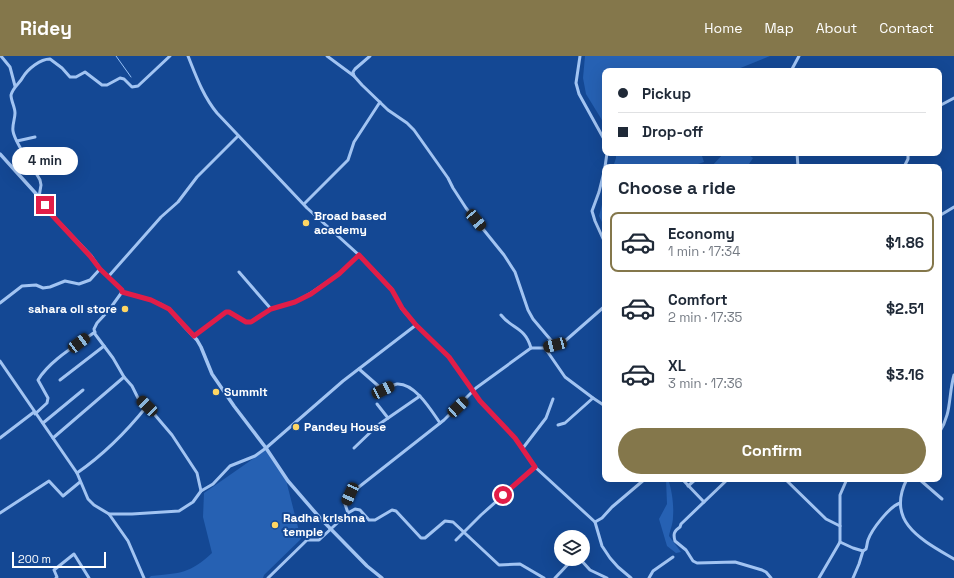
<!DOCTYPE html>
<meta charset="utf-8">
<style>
:root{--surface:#fff;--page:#f2f2f3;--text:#1f2937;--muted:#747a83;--line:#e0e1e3;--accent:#84774b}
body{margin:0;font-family:"Space Grotesk",sans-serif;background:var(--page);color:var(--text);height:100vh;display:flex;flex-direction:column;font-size:15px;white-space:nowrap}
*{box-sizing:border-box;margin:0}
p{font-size:13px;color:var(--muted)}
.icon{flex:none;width:22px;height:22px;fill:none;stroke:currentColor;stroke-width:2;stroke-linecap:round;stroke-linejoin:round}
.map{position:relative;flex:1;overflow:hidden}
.side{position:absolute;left:602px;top:108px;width:340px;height:318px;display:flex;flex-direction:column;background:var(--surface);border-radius:8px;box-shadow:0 4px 16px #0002}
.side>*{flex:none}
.banner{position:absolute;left:602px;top:12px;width:340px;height:88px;border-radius:8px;box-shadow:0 4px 16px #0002;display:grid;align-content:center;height:88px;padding:0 16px;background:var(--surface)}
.tools{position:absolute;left:554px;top:474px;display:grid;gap:8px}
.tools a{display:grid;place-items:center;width:36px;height:36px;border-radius:50%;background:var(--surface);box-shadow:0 4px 16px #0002;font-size:20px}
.scale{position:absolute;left:12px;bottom:10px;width:94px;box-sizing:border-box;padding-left:4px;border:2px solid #fff;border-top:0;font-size:11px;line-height:14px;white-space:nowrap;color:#fff;-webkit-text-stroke:3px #144894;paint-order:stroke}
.end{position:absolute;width:18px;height:18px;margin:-9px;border:5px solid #e11d48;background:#fff;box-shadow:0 0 0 2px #fff}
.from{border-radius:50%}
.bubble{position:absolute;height:28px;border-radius:14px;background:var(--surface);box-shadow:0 4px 16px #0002;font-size:13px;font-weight:600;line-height:28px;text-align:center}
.car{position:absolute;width:12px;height:24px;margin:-12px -6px;border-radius:5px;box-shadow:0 0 3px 1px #0007;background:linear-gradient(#222 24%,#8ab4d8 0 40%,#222 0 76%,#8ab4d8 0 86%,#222 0)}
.banner b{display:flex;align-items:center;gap:14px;height:38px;font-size:15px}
.banner b+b{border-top:1px solid var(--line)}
.banner i{width:10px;height:10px;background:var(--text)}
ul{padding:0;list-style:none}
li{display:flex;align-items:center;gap:12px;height:60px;margin:0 8px 6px;padding:0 8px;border:2px solid transparent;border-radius:8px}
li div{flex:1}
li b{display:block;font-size:15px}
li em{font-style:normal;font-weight:600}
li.active{border-color:var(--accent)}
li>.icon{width:36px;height:36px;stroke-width:1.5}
h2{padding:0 16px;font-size:18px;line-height:48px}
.primary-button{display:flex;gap:8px;margin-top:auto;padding:8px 16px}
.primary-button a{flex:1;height:46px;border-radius:24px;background:var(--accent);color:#fff;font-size:16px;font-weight:600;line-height:46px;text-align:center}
header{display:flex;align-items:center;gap:24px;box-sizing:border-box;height:56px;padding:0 20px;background:var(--accent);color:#fff}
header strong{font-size:19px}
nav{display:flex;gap:22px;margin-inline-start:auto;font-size:14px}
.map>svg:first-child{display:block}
</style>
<header>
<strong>Ridey</strong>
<nav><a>Home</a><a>Map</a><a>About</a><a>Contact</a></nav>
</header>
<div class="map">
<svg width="954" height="522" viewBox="0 0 954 522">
<rect width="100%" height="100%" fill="#144894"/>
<g fill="#2661b3">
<path d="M585 0H770L733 15H605V69L586 38 583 22Z"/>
<path d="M616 97H701L704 106 689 111H613L616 102Z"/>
<path d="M724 97H746L753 102 747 111H711Z"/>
<path d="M605 137V172L599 160Z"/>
<path d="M267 393 285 420 301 483 264 519 263 522H149L151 520C181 517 189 518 212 497L203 461 204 437Z"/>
<path d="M666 423H668C672 434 674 449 673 461 673 468 670 474 669 480L681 496 676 497 667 490 659 463 667 448Z"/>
</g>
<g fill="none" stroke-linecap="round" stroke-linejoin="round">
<path stroke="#94bff5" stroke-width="1" d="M116 0 131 21"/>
<g stroke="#a2c4f2" stroke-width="3">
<path d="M1 0 10 11 15 30"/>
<path d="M188 0C196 20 203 40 217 57L307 152 359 199 391 232 402 253 416 269 449 301 480 345 515 382 535 411 595 466 602 490 610 502 618 511 631 522"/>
<path d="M327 0 354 20"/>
<path d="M370 0 355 13 353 16 354 20 362 29 388 54 407 67 414 74 448 122 453 132 466 152 504 199 515 216 528 254 533 263 555 289"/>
<path d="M580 0 576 27 579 38 605 85"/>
<path d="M791 15 799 0"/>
<path d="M939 50 954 42"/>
<path d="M17 85 35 81"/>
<path d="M797 97 798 111"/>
<path d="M605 111 607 97"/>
<path d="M904 111 908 103V97"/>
<path d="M605 112 599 136 592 155 595 165 605 187"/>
<path d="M39 141 41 129 40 124C33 111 15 88 13 75 12 69 15 63 15 57 15 51 11 45 11 39 13 31 20 27 23 21 28 13 40 3 50 3L62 12 70 21H76L85 16 102 29H107L120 22 124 23 132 31 138 30 170 0"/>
<path d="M304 148 348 104 354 86 380 46"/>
<path d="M939 160 954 151"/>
<path d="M239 216 271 253"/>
<path d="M108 221 161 161 178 146 197 121 238 80"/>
<path d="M122 236 109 254 97 267 94 273 95 278 113 302 124 321 132 330 138 342 149 352 172 379 197 417 201 435"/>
<path d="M0 247 22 230 36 229 43 232 50 231 65 225 79 228 90 224 100 213"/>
<path d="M501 259C512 273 525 271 531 292"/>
<path d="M194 280 226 256H229L246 266H251L271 253 295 246 311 237 339 218 359 199"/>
<path d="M545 292 565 321 593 342 605 350"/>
<path d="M0 305 77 417 88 443 94 449 109 458H132L179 455 193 446 201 435 213 428 230 410 255 400 266 392 343 325 416 269"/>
<path d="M359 313 383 334C387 332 393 329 397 328 415 327 431 354 440 367"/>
<path d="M60 324 104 290"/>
<path d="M377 348 388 362"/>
<path d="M35 358 47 347 48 342 38 324C50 304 77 289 95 276"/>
<path d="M43 367 83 334"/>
<path d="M558 369 565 367 593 342"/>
<path d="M939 377C952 357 948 341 954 319"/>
<path d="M0 382 34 356"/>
<path d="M53 382 124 321"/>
<path d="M354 392 378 369 420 340"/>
<path d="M523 392 546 362 553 343"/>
<path d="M77 417C103 399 127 375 147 350"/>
<path d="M682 423 704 446"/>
<path d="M728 423 681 468 680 471C674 475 673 478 675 485L686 494 693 505 697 507 735 506 762 514 766 516 771 522"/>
<path d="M785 423 826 463 840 470"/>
<path d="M907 423C885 466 922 484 954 503"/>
<path d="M919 423 942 443"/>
<path d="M688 430 696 423"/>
<path d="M0 457 49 425 63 440 80 426"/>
<path d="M348 457 345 448 350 438 444 364 476 332 531 292H545L565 285 605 250"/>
<path d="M109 458 128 485 144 522"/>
<path d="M595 466 602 462 612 451 645 423"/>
<path d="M456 484 481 459 535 411"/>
<path d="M840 486 853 492 863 495 859 508 853 522"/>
<path d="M863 495 866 493C867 490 867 487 868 484 872 473 889 451 900 447"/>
<path d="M580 503 590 514 607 522"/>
<path d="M56 522 57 521 54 514 74 498 89 522"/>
<path d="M268 522 307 484H319L348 457 355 453 360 454 369 464H375L392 454 396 455 421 482H425L445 465 453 466 499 509 520 508 544 522"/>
<path d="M555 522 573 503"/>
<path d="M649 522 653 515 673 501"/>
<path d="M819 522 840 486V439L847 423"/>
</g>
<path stroke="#a2c4f2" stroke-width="3.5" d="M0 98 39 141 50 157 91 200 100 213 122 234V236L151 244 160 248 169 253 184 270 197 284 201 291 212 318 234 350 266 392 288 425 320 462 367 510 382 522"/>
</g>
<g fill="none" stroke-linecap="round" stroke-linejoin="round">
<path stroke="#e11d48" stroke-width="5" d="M45 149 50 157 90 200 100 213 122 234V236L151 244 169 253 194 280 226 256H229L246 266H251L271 253 295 246 311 238 339 218 359 199 392 234 402 252 416 269 449 301 480 345 515 382 535 411 503 439"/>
</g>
<g fill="#ffd663" stroke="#144894" stroke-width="1.5">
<circle cx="306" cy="167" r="4"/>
<circle cx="125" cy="253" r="4"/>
<circle cx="216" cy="336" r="4"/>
<circle cx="296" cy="371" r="4"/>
<circle cx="275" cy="469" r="4"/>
</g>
<g text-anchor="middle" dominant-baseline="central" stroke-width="4" stroke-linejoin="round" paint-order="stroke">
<g font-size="12" font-weight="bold" fill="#fff" stroke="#144894" text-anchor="start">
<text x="314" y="160">Broad based<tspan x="314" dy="14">academy</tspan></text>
<text x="117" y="253" text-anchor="end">sahara oil store</text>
<text x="224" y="336">Summit</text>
<text x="304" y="371">Pandey House</text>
<text x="283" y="462">Radha krishna<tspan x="283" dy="14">temple</tspan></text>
</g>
</g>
</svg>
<div class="tools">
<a><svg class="icon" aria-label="layers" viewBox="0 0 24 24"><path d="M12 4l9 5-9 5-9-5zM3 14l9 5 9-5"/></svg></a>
</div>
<div class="scale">200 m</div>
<i class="end from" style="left:503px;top:439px"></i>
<i class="end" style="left:45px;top:149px"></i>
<div class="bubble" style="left:12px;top:91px;width:66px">4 min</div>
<i class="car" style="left:476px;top:164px;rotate:140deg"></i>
<i class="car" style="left:79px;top:287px;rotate:53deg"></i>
<i class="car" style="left:555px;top:289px;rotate:255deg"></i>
<i class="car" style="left:383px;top:334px;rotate:64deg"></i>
<i class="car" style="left:147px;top:350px;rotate:314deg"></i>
<i class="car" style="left:458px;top:351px;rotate:47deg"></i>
<i class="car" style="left:350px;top:438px;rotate:204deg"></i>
<div class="banner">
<b><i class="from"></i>Pickup</b>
<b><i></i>Drop-off</b>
</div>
<section class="side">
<h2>Choose a ride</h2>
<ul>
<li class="active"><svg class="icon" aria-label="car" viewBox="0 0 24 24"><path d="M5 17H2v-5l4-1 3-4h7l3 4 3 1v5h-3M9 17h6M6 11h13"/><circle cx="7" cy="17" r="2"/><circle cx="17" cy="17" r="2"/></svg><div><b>Economy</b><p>1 min · 17:34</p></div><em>$1.86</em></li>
<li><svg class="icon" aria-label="car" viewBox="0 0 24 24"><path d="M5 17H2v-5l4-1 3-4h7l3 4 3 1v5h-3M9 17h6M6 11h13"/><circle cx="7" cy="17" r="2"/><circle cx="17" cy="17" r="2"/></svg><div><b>Comfort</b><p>2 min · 17:35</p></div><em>$2.51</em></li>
<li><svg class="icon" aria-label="car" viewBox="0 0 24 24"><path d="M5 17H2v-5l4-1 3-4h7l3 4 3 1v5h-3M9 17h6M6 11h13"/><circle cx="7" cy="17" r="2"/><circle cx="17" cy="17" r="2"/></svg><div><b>XL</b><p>3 min · 17:36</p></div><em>$3.16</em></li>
</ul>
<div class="primary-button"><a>Confirm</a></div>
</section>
</div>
